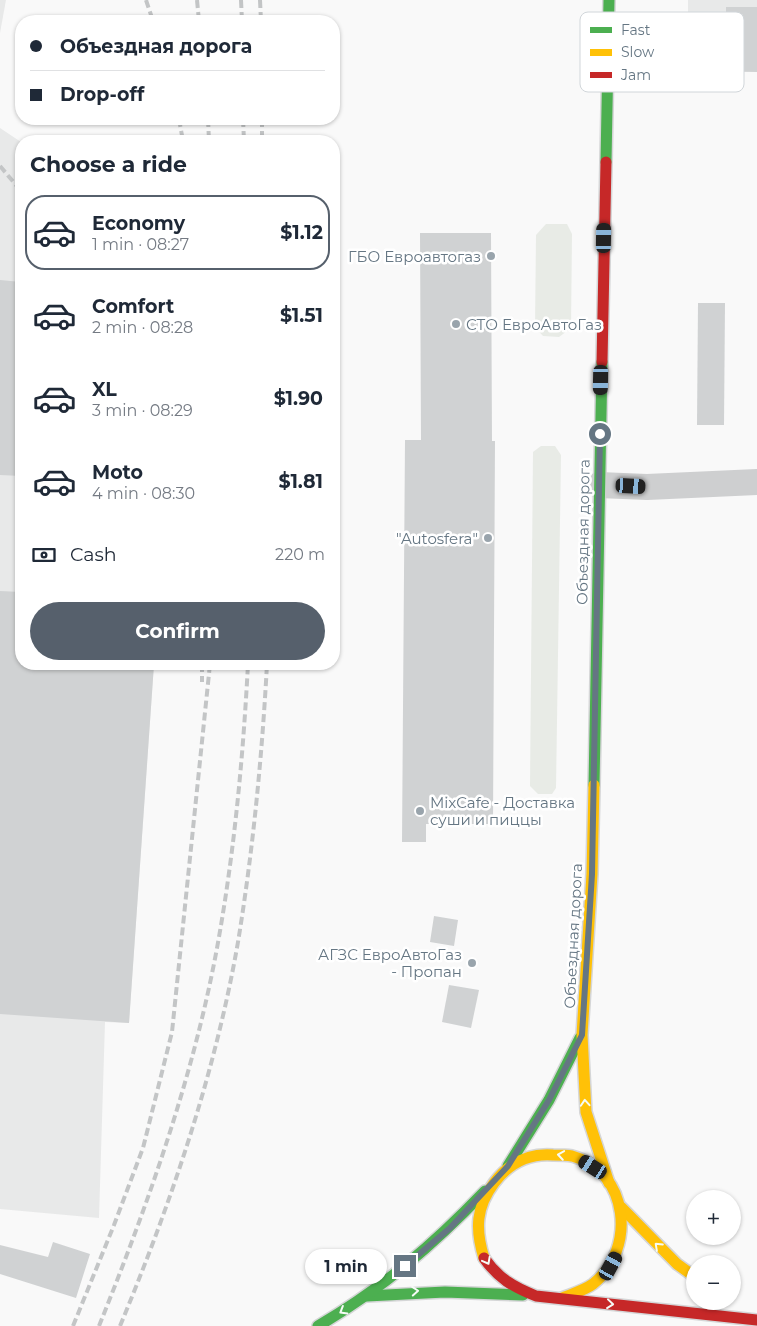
<!DOCTYPE html>
<meta charset="utf-8">
<style>
:root{--surface:#fff;--page:#f6f6f7;--text:#1f2937;--muted:#747a83;--line:#e0e1e3;--accent:#56606c}
body{margin:0;font-family:Montserrat,sans-serif;background:var(--page);color:var(--text);height:100vh;display:flex;flex-direction:column;font-size:19px;white-space:nowrap}
*{box-sizing:border-box;margin:0}
p{font-size:16px;color:var(--muted)}
.icon{flex:none;width:28px;height:28px;fill:none;stroke:currentColor;stroke-width:2;stroke-linecap:round;stroke-linejoin:round}
.map{position:relative;flex:1;overflow:hidden}
.side{position:absolute;left:15px;top:135px;width:325px;height:535px;display:flex;flex-direction:column;background:var(--surface);border-radius:20px;box-shadow:0 1px 4px #0004}
.side>*{flex:none}
.hud{position:absolute;left:15px;top:15px;width:325px;height:110px;border-radius:20px;box-shadow:0 1px 4px #0004;display:grid;align-content:center;height:110px;padding:0 15px;background:var(--surface)}
.tools{position:absolute;left:686px;top:1190px;display:grid;gap:10px}
.tools a{display:grid;place-items:center;width:55px;height:55px;border-radius:50%;background:var(--surface);box-shadow:0 1px 4px #0004;font-size:25px}
.end{position:absolute;width:22px;height:22px;margin:-11px;border:6px solid #657683;background:#fff;box-shadow:0 0 0 2px #fff}
.from{border-radius:50%}
.bubble{position:absolute;height:35px;border-radius:18px;background:var(--surface);box-shadow:0 1px 4px #0004;font-size:16px;font-weight:700;line-height:35px;text-align:center}
.car{position:absolute;width:15px;height:30px;margin:-15px -8px;border-radius:6px;box-shadow:0 0 4px 1px #0007;background:linear-gradient(#222 24%,#8ab4d8 0 40%,#222 0 76%,#8ab4d8 0 86%,#222 0)}
.hud b{display:flex;align-items:center;gap:18px;height:48px;font-size:19px}
.hud b+b{border-top:1px solid var(--line)}
.hud i{width:12px;height:12px;background:var(--text)}
ul{padding:0;list-style:none}
li{display:flex;align-items:center;gap:15px;height:75px;margin:0 10px 8px;padding:0 5px;border:2px solid transparent;border-radius:20px}
li div{flex:1}
li b{display:block;font-size:19px}
li em{font-style:normal;font-weight:700}
li.on{border-color:var(--accent)}
li>.icon{width:45px;height:45px;stroke-width:1.5}
h2{padding:0 15px;font-size:22px;line-height:60px}
.pay{display:flex;align-items:center;gap:12px;height:55px;padding:0 15px;font-size:19px}
.pay p{margin-inline-start:auto}
.primary-button{display:flex;gap:10px;margin-top:auto;padding:10px 15px}
.primary-button a{flex:1;height:58px;border-radius:30px;background:var(--accent);color:#fff;font-size:20px;font-weight:700;line-height:58px;text-align:center}
.map>svg:first-child{display:block}
</style>
<div class="map">
<svg width="757" height="1326" viewBox="0 0 757 1326">
<rect width="100%" height="100%" fill="#f9f9f9"/>
<g fill="#e8e9e9">
<path d="M0 0H6L0 33Z"/>
<path d="M688 0H757V47L688 45Z"/>
<path d="M0 128 21 142V664H154L129 1023 105 1022 99 1218 0 1209Z"/>
</g>
<g fill="#e8ebe6">
<path d="M546 224H567L572 234 571 328 559 337 543 336 535 327 536 235Z"/>
<path d="M541 446H555L561 455 556 788 552 794H538L530 786 533 452Z"/>
</g>
<g fill="#d0d2d3">
<path d="M726 7H757V72L691 71V48L726 49Z"/>
<path d="M420 233H491L492 441H495L493 824H426V842H402L405 440H421Z"/>
<path d="M0 280 21 282V476L0 475Z"/>
<path d="M698 303H725L724 425H697Z"/>
<path d="M0 591 21 592V664H154L129 1023 0 1014Z"/>
<path d="M434 916 458 920 454 946 430 942Z"/>
<path d="M449 985 479 990 471 1028 442 1022Z"/>
<path d="M53 1242 90 1254 76 1298 0 1274V1245L48 1257Z"/>
</g>
<g fill="none" stroke-linecap="round" stroke-linejoin="round">
<defs>
<g id="fast">
<path d="M606 162 609 0"/>
<path d="M594 785 602 362"/>
<path d="M508 1166 549 1100 580 1038"/>
<path d="M367 1296 445 1292 523 1295"/>
<path d="M318 1326C383 1288 433 1245 485 1191"/>
</g>
<g id="slow">
<path d="M594 785 592 874 582 1035 586 1112 609 1183"/>
<path d="M621 1207 677 1264 695 1277"/>
<path d="M484 1258C475 1229 476 1207 494 1183 509 1163 528 1153 553 1155 559 1155 566 1155 572 1156 629 1171 637 1249 593 1284 585 1290 572 1294 562 1298"/>
</g>
<g id="jam">
<path d="M602 362 606 162"/>
<path d="M484 1258C498 1278 513 1287 536 1296L757 1320"/>
</g>
</defs>
<use href="#fast" stroke="#d5d6d7" stroke-width="14"/>
<use href="#slow" stroke="#d5d6d7" stroke-width="14"/>
<use href="#jam" stroke="#d5d6d7" stroke-width="14"/>
<path stroke="#cecfd0" stroke-width="26" d="M599 485 647 487 757 482"/>
<use href="#fast" stroke="#4caf50" stroke-width="11"/>
<use href="#slow" stroke="#ffc107" stroke-width="11"/>
<use href="#jam" stroke="#c62828" stroke-width="11"/>
<g stroke="#c3c5c6" stroke-width="4" stroke-dasharray="8 4" stroke-linecap="butt">
<path d="M146 0 153 21"/>
<path d="M197 0 199 21"/>
<path d="M241 0 242 21"/>
<path d="M260 0 261 21"/>
<path d="M179 119 183 141"/>
<path d="M208 119 209 141"/>
<path d="M243 119 244 141"/>
<path d="M262 119V141"/>
<path d="M0 166 21 191"/>
<path d="M202 664V682"/>
<path d="M73 1326 114 1225 143 1148 172 1032 210 664"/>
<path d="M99 1326C148 1204 193 1078 217 948 234 855 243 759 248 664"/>
<path d="M120 1326C171 1203 215 1074 238 942 253 850 262 757 267 664"/>
</g>
</g>
<defs><path id="oneway-chevron" d="M-2-3.5L2.5 0L-2 3.5" fill="none" stroke-width="1.6" stroke-linecap="round" stroke-linejoin="round" transform="scale(1.25)"/></defs>
<g stroke="#f6fbf6">
<use href="#oneway-chevron" transform="translate(585 1103) rotate(-94)"/>
<use href="#oneway-chevron" transform="translate(561 1155) rotate(-171)"/>
<use href="#oneway-chevron" transform="translate(658 1246) rotate(-137)"/>
<use href="#oneway-chevron" transform="translate(487 1261) rotate(62)"/>
<use href="#oneway-chevron" transform="translate(415 1291) rotate(-4)"/>
<use href="#oneway-chevron" transform="translate(610 1304) rotate(6)"/>
<use href="#oneway-chevron" transform="translate(343 1311) rotate(149)"/>
</g>
<g fill="none" stroke-linecap="round" stroke-linejoin="round">
<path stroke="#657683" stroke-width="6" d="M405 1266 450 1228 508 1166 549 1100 582 1035 592 874 600 434"/>
</g>
<g fill="#99a4ac" stroke="#fff" stroke-width="2">
<circle cx="491" cy="256" r="5"/>
<circle cx="456" cy="324" r="5"/>
<circle cx="488" cy="538" r="5"/>
<circle cx="420" cy="811" r="5"/>
<circle cx="472" cy="963" r="5"/>
</g>
<g text-anchor="middle" dominant-baseline="central" stroke-width="5" stroke-linejoin="round" paint-order="stroke">
<g font-size="15" fill="#657683" stroke="#fff" text-anchor="end">
<text x="481" y="256">ГБО Евроавтогаз</text>
<text x="466" y="324" text-anchor="start">СТО ЕвроАвтоГаз</text>
<text x="478" y="538">"Autosfera"</text>
<text x="430" y="802" text-anchor="start">MixCafe - Доставка<tspan x="430" dy="17">суши и пиццы</tspan></text>
<text x="462" y="954">АГЗС ЕвроАвтоГаз<tspan x="462" dy="17">- Пропан</tspan></text>
</g>
<g font-size="15" fill="#657683" stroke="#fff">
<text transform="translate(583 532) rotate(-89)">Объездная дорога</text>
<text transform="translate(573 936) rotate(-87)">Объездная дорога</text>
</g>
</g>
<rect x="580" y="12" width="164" height="80" rx="8" fill="#fff" stroke="#d1d6da" stroke-width="1"/>
<rect x="590" y="27" width="22" height="6" fill="#4caf50"/>
<rect x="590" y="49" width="22" height="7" fill="#ffc107"/>
<rect x="590" y="72" width="22" height="6" fill="#c62828"/>
<g font-size="14" fill="#657683">
<text x="621" y="35">Fast</text>
<text x="621" y="57">Slow</text>
<text x="621" y="80">Jam</text>
</g>
</svg>
<div class="tools">
<a>+</a>
<a>−</a>
</div>
<i class="end from" style="left:600px;top:434px"></i>
<i class="end" style="left:405px;top:1266px"></i>
<div class="bubble" style="left:305px;top:1249px;width:82px">1 min</div>
<i class="car" style="left:604px;top:238px;rotate:1deg"></i>
<i class="car" style="left:601px;top:380px;rotate:181deg"></i>
<i class="car" style="left:631px;top:486px;rotate:93deg"></i>
<i class="car" style="left:593px;top:1167px;rotate:302deg"></i>
<i class="car" style="left:611px;top:1266px;rotate:29deg"></i>
<div class="hud">
<b><i class="from"></i>Объездная дорога</b>
<b><i></i>Drop-off</b>
</div>
<section class="side">
<h2>Choose a ride</h2>
<ul>
<li class="on"><svg class="icon" aria-label="car" viewBox="0 0 24 24"><path d="M5 17H2v-5l4-1 3-4h7l3 4 3 1v5h-3M9 17h6M6 11h13"/><circle cx="7" cy="17" r="2"/><circle cx="17" cy="17" r="2"/></svg><div><b>Economy</b><p>1 min · 08:27</p></div><em>$1.12</em></li>
<li><svg class="icon" aria-label="car" viewBox="0 0 24 24"><path d="M5 17H2v-5l4-1 3-4h7l3 4 3 1v5h-3M9 17h6M6 11h13"/><circle cx="7" cy="17" r="2"/><circle cx="17" cy="17" r="2"/></svg><div><b>Comfort</b><p>2 min · 08:28</p></div><em>$1.51</em></li>
<li><svg class="icon" aria-label="car" viewBox="0 0 24 24"><path d="M5 17H2v-5l4-1 3-4h7l3 4 3 1v5h-3M9 17h6M6 11h13"/><circle cx="7" cy="17" r="2"/><circle cx="17" cy="17" r="2"/></svg><div><b>XL</b><p>3 min · 08:29</p></div><em>$1.90</em></li>
<li><svg class="icon" aria-label="car" viewBox="0 0 24 24"><path d="M5 17H2v-5l4-1 3-4h7l3 4 3 1v5h-3M9 17h6M6 11h13"/><circle cx="7" cy="17" r="2"/><circle cx="17" cy="17" r="2"/></svg><div><b>Moto</b><p>4 min · 08:30</p></div><em>$1.81</em></li>
</ul>
<div class="pay"><svg class="icon" aria-label="cash" viewBox="0 0 24 24"><path d="M3 7h18v10H3z"/><circle cx="12" cy="12" r="2"/></svg>Cash<p>220 m</p></div>
<div class="primary-button"><a>Confirm</a></div>
</section>
</div>
